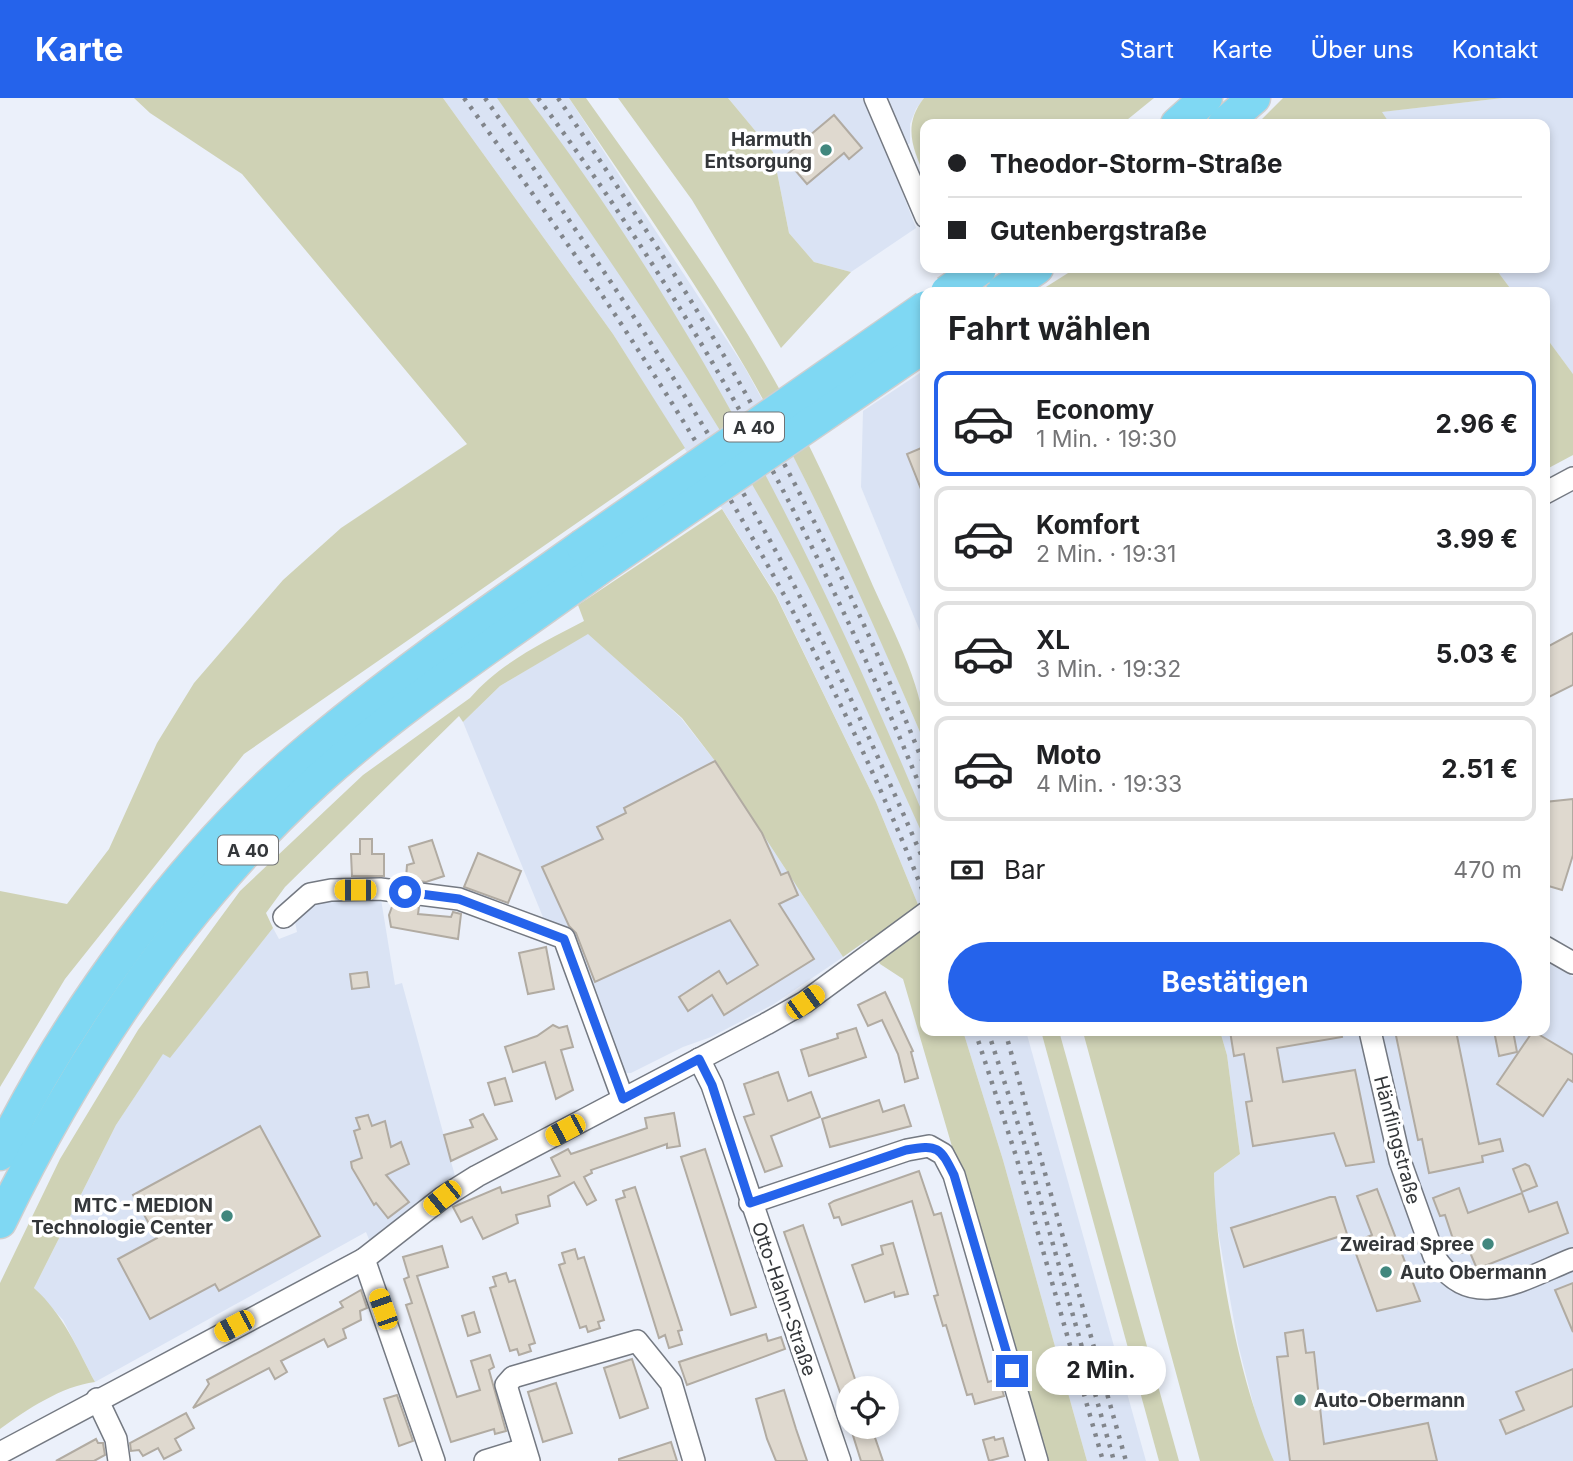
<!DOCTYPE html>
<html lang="de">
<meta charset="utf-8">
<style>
:root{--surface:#fff;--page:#f6f6f6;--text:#202124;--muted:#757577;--line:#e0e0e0;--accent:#2563eb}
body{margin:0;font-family:Inter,sans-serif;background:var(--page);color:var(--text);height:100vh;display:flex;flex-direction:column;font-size:26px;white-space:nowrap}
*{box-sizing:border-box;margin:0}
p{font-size:23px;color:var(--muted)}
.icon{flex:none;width:38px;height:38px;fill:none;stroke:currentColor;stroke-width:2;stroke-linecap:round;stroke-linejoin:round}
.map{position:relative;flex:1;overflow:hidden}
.panel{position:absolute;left:920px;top:189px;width:630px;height:749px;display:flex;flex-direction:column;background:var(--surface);border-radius:14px;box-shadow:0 4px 10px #0003}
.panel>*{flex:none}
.guide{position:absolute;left:920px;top:21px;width:630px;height:154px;border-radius:14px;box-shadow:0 4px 10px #0003;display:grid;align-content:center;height:154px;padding:0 28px;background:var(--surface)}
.tools{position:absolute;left:836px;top:1278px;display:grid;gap:14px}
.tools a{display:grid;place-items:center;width:63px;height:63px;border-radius:50%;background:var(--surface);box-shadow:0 4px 10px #0003;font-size:35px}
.end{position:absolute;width:32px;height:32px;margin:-16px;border:9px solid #2563eb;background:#fff;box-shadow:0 0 0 4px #fff}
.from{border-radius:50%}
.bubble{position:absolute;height:49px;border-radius:24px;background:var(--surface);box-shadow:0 4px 10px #0003;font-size:23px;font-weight:700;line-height:49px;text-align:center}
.car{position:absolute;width:21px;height:42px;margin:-21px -10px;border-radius:9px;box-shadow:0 0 5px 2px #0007;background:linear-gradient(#f5c518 24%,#345 0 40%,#f5c518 0 76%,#345 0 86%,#f5c518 0)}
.guide b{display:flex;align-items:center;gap:24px;height:66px;font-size:26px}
.guide b+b{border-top:2px solid var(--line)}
.guide i{width:18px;height:18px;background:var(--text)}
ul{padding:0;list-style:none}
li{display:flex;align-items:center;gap:21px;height:105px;margin:0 14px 10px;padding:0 14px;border:4px solid var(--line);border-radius:14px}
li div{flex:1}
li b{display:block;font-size:26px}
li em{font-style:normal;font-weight:700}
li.on{border-color:var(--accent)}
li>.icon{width:63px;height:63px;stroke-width:1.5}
h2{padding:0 28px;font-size:32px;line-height:84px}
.pay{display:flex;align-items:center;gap:18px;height:77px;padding:0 28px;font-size:26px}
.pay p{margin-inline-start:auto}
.button{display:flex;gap:14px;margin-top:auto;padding:14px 28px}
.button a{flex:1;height:80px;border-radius:42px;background:var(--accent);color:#fff;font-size:28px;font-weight:700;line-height:80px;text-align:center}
header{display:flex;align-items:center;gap:42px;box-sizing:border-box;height:98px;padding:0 35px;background:var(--accent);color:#fff}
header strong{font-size:33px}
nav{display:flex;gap:38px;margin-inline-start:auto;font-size:24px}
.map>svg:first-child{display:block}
</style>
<header>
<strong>Karte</strong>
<nav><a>Start</a><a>Karte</a><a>Über uns</a><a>Kontakt</a></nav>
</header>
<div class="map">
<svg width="1573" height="1363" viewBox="0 0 1573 1363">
<rect width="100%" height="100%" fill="#ebf0fa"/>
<g fill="#dae3f4">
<path d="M443 0H569L745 270 797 365 862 499 926 648V826L876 704 776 497 613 236Z"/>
<path d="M728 0H924L916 11 910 26V45L888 57 916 130 851 174 814 164 789 135 773 54Z"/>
<path d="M1503 0H1573V276L1545 238V194H1513L1495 170H1545V26H1390L1381 14Z"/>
<path d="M926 271V548L861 389 863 313Z"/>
<path d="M588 535 681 620 715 663 843 859 774 906 711 939 683 949 631 975H624L547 829 463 624 500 588Z"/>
<path d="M380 795 395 887 402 885 455 1078 370 1144 366 1134 95 1284 63 1222 34 1190 116 1027 163 955 170 959 273 830 279 841 297 834 295 824 299 816 315 801Z"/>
<path d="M1545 863 1573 879V1363H1274L1259 1329 1238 1246 1215 1116 1214 1075 1240 1056 1227 957 1220 933H1545Z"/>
<path d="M963 933H1026L1146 1363H1087L1003 1062Z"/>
</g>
<g fill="#cfd2b5">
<path d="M134 0H443L613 236 685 350 244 656 65 881 0 989V793L67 806 109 751 157 645 194 585 283 482 341 430 467 346 242 76 150 15Z"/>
<path d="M497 0H528C693 216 819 465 923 716L926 744C878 639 834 532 778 432 695 281 595 141 497 0Z"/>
<path d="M569 0H586C647 86 711 172 764 264 806 335 840 412 873 488 895 537 926 593 926 648 871 520 815 392 746 271 692 178 629 89 569 0Z"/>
<path d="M618 0H728L773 54 789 135 814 164 851 174 781 250 692 102Z"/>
<path d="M924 0H1154L1122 26H926V81C913 51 902 28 924 0Z"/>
<path d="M1283 0H1503L1382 14 1390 26H1257Z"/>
<path d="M1076 170H1495L1513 194H1038Z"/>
<path d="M1545 238 1573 276V357L1545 372Z"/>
<path d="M722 411 776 498 876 704 926 826V933H963L1003 1062 1087 1363H1044L903 881 880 866 867 842 843 859 715 663 682 620 588 536 500 588 463 624 459 618 285 789 266 815 273 830 170 960 163 956 116 1027 34 1190C63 1216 77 1250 95 1284 62 1288 26 1312 0 1331V1185L60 1061 138 932 240 793 363 677 470 600C500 565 544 544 584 523L578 507Z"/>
<path d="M1041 933H1059L1179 1363H1159Z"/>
<path d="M1220 933 1227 957 1240 1056 1214 1075C1215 1159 1240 1287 1274 1363H1200L1083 934Z"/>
</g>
<g fill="#dfd9cf" stroke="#b1aba2" stroke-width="2">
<path d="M834 17 862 50 849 61 844 55 807 86 784 59Z"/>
<path d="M926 348V401H925L907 356Z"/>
<path d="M1573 535V587L1545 601V550Z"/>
<path d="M715 663 762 735 781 777 788 774 798 797 779 806 814 861 724 917 712 897 688 913 679 899 719 873 727 886 758 867 730 822 595 884 576 835 569 828 542 769 603 741 597 729 626 715 624 710Z"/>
<path d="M1573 701V757L1562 792 1545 787V704Z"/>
<path d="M360 741H372V756H384V778H352L351 756H360Z"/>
<path d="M432 742 444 778 426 784 406 781 407 767 414 765 409 749Z"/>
<path d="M478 755 521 773 508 805 464 789Z"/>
<path d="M393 806 419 809 418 816 451 819 453 814 461 816 458 841 391 829 389 817Z"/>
<path d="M546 849 554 891 528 896 519 855Z"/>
<path d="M367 874 369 889 352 891 350 876Z"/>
<path d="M885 894 913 953 911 954 918 980 905 984 898 956 882 922 868 928 858 907Z"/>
<path d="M553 927 559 930 567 928 573 949 561 952 573 992 556 1001 545 964 513 974 505 949 537 938Z"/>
<path d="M856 930 866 959 809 978 801 952 838 940 837 936Z"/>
<path d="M1230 933H1341L1342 939 1277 950 1283 984 1355 972 1374 1064 1346 1068 1334 1035 1253 1048 1246 1004 1252 1003 1244 956 1234 958Z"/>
<path d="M1395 933H1456L1479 1046 1500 1041 1503 1053 1482 1058 1483 1064 1429 1075 1422 1041 1418 1042Z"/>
<path d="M1494 933H1513L1517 954 1499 958Z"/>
<path d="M1533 933 1573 957V984L1568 981 1543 1018 1497 986Z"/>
<path d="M778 974 788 1003 811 994 820 1019 771 1038 782 1068 765 1074 744 1019 754 1016 744 986Z"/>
<path d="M505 980 512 1003 495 1007 488 985Z"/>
<path d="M879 1002 883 1014 904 1007 911 1028 830 1049 822 1021Z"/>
<path d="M674 1015 680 1048 667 1050V1046L591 1072 592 1075 584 1079 596 1102 587 1107 574 1084 548 1098 550 1108 516 1117 518 1125 483 1141 472 1119 461 1124 453 1109 500 1089 502 1095 560 1078 551 1060 568 1051 571 1056 647 1030 645 1020Z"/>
<path d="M483 1016 497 1041 451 1063 444 1037 473 1029 470 1022Z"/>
<path d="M368 1017 372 1028 385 1023 391 1049 401 1044 409 1066 386 1077 409 1104 388 1120 376 1105 374 1107 352 1070 351 1064 362 1060 354 1033 360 1031 356 1020Z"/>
<path d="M260 1028 320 1138 219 1193 215 1186 150 1221 118 1161 157 1140 133 1097Z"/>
<path d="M705 1051 756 1209 731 1217 681 1059Z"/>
<path d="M1525 1066 1529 1068 1537 1088 1522 1094 1513 1071Z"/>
<path d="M919 1073 934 1117 941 1115 988 1284 999 1281 1004 1298 975 1306 972 1296 967 1297 946 1227 943 1228 934 1198 938 1197 912 1103 842 1127 839 1119 834 1120 829 1106 834 1103Z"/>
<path d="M635 1089 682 1232 678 1233 682 1246 669 1250 665 1237 659 1240 616 1102 625 1099 623 1093Z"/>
<path d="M1459 1090 1468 1115 1522 1095 1529 1114 1557 1104 1568 1135 1477 1171 1469 1152 1461 1155 1455 1140 1453 1141 1445 1117 1440 1118 1433 1100Z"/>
<path d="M1377 1091 1420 1203 1377 1213 1352 1145 1372 1137 1357 1098Z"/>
<path d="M1330 1099H1335L1347 1136 1244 1169 1231 1130Z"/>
<path d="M803 1127 858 1290H849V1320L784 1134Z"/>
<path d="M893 1145 908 1196 895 1199 894 1194 865 1204 852 1167 883 1156 881 1148Z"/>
<path d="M442 1148 448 1169 417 1178 457 1299 480 1292 471 1263 490 1257 494 1269 489 1272 506 1333 495 1336 494 1331 451 1344 406 1207 412 1205 404 1181 409 1179 403 1159Z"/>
<path d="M575 1151 578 1161 584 1159 604 1222 598 1224 600 1230 588 1234 586 1228 580 1230 559 1167 565 1165 562 1155Z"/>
<path d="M506 1175 509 1184 515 1182 535 1245 529 1247 531 1253 519 1257 517 1251 510 1253 490 1190 496 1188 493 1179Z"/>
<path d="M1573 1185V1234L1555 1192Z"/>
<path d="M361 1192 367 1210 360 1213 361 1222 343 1231 346 1240 328 1249 324 1241 281 1263 287 1274 275 1281 269 1270 193 1310 209 1286 207 1282 343 1209 340 1204Z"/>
<path d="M474 1214 480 1234 468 1238 462 1218Z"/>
<path d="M1303 1232 1306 1255 1314 1254 1324 1346 1428 1325 1437 1363H1290L1277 1259 1288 1258 1285 1235Z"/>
<path d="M766 1236 768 1243 781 1239 785 1251 687 1287 679 1264Z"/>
<path d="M632 1261 648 1310 620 1320 604 1270Z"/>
<path d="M1573 1271V1308L1506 1336 1500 1322 1524 1312 1516 1294Z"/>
<path d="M556 1285 572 1335 543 1344 528 1294Z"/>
<path d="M784 1292 796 1331 807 1363H776L767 1341 756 1301Z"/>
<path d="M397 1297 413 1343 399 1348 384 1301Z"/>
<path d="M186 1315 194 1330 175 1341 181 1352 164 1361 158 1350 143 1358 139 1352 131 1353 130 1345Z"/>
<path d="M850 1328H871L883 1363H861Z"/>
<path d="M994 1339 995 1342 1003 1340 1008 1358 989 1363 983 1342Z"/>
<path d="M96 1341 98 1345H103L105 1357 94 1363H56Z"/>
<path d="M671 1344 677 1363H619V1361Z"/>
</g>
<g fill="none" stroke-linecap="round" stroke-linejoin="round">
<defs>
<g id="minor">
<path d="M875 0 926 119"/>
<path d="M1545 395 1573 380"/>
<path d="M284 819 310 796 331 792 380 791 459 801 564 840 623 1001"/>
<path d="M1545 849 1573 865"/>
<path d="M1370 933 1400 1063 1434 1158C1471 1217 1522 1181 1573 1161"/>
<path d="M699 961 712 987 840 1363"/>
<path d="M750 1105 907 1052 929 1048 943 1056 954 1077 1037 1363"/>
<path d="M364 1161 434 1363"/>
<path d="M97 1301 116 1341 119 1363"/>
<path d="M0 1355 364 1161 442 1100 477 1078 766 926 805 904 926 815"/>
<path d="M485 1363 524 1351"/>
<path d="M529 1363 506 1287 513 1279 637 1243 671 1285 694 1363"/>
</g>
<g id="highway">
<path d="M1177 26 1206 0"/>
<path d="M1224 26 1254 0"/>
<path d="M1002 194 1037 170"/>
<path d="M0 1056C68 917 183 758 302 657 390 582 487 515 582 448"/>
<path d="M0 1124C80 959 181 807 317 683 403 605 504 540 597 472"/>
</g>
</defs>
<use href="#minor" stroke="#747982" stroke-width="24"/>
<use href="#highway" stroke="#cecfd0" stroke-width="35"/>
<use href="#minor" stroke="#fff" stroke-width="21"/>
<use href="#highway" stroke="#7fd8f3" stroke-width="32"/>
<g stroke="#81858b" stroke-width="4.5" stroke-dasharray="3.5 7" stroke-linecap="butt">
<path d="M464 0C647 251 812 510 926 801"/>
<path d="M485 0C577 133 670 267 750 407 817 524 873 645 926 768"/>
<path d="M538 0C699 217 825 453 926 703"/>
<path d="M558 0C619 91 681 182 735 277 808 404 872 536 926 672"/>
<path d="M975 933 1016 1058 1103 1363"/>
<path d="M988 933 1027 1054 1114 1363"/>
<path d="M1005 933 1126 1363"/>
</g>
<defs>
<g id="highway-bridge">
<path d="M947 194 980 171"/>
<path d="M582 448 926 209"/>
<path d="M597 472 926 247"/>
</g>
</defs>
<use href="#highway-bridge" stroke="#cecfd0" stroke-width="35" stroke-linecap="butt"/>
<use href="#highway-bridge" stroke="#7fd8f3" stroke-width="32"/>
</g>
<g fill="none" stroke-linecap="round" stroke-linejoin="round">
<path stroke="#2563eb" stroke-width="9" d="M405 794 459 801 564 841 623 1001 699 961 712 987 750 1105 906 1052C938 1046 940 1049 954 1077L1012 1273"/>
</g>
<g fill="#41877e" stroke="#fff" stroke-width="2.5">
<circle cx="826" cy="52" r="7"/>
<circle cx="227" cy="1118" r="7"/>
<circle cx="1488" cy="1146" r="7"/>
<circle cx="1386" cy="1174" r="7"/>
<circle cx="1300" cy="1302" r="7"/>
</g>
<g text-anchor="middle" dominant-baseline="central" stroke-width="7" stroke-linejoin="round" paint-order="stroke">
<g fill="#fff" stroke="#717375" stroke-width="2">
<rect x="724" y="314.5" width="60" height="29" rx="5"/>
<rect x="218" y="737.5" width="60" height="29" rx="5"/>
</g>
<g font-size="18" font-weight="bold" fill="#34373a">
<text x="754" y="329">A 40</text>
<text x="248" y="752">A 40</text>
</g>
<g font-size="19" font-weight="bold" fill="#34373a" stroke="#fff" text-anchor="end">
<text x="812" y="41">Harmuth<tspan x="812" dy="22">Entsorgung</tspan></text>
<text x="213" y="1107">MTC - MEDION<tspan x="213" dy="22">Technologie Center</tspan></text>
<text x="1474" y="1146">Zweirad Spree</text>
<text x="1400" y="1174" text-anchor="start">Auto Obermann</text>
<text x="1314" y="1302" text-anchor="start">Auto-Obermann</text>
</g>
<g font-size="19" fill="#34373a" stroke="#fff">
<text transform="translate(1397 1042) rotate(75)">Hänflingstraße</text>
<text transform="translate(784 1201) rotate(71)">Otto-Hahn-Straße</text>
</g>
</g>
</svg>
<div class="tools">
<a><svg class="icon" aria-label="locate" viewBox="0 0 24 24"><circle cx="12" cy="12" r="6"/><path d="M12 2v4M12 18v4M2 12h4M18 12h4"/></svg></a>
</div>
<i class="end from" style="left:405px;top:794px"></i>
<i class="end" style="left:1012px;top:1273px"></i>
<div class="bubble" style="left:1036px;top:1248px;width:130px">2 Min.</div>
<i class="car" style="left:355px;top:792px;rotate:270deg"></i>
<i class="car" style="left:805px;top:904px;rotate:54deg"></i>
<i class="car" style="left:565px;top:1032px;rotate:242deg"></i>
<i class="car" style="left:442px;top:1100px;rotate:231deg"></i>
<i class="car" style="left:383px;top:1211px;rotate:341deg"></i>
<i class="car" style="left:234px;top:1228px;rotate:242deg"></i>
<div class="guide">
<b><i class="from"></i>Theodor-Storm-Straße</b>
<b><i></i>Gutenbergstraße</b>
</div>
<section class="panel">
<h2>Fahrt wählen</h2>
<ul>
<li class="on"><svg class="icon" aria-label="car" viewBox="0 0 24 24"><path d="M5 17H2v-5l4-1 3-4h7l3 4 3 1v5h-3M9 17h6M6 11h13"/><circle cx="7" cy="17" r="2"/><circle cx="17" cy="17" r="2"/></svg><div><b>Economy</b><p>1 Min. · 19:30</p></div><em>2.96 €</em></li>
<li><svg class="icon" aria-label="car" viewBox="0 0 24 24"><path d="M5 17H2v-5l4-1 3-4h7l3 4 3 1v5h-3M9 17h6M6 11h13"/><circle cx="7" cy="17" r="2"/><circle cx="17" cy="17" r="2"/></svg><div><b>Komfort</b><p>2 Min. · 19:31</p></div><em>3.99 €</em></li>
<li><svg class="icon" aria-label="car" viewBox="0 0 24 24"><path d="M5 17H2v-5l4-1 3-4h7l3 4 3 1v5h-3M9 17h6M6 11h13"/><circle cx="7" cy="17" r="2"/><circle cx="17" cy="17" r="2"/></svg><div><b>XL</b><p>3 Min. · 19:32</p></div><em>5.03 €</em></li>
<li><svg class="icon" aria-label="car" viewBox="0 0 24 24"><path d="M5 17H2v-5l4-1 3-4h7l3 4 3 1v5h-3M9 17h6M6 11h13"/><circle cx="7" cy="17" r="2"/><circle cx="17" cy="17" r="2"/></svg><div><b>Moto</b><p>4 Min. · 19:33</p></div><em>2.51 €</em></li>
</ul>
<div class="pay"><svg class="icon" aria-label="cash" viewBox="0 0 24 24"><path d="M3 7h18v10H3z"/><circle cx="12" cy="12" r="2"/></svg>Bar<p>470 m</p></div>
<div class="button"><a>Bestätigen</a></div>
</section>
</div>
